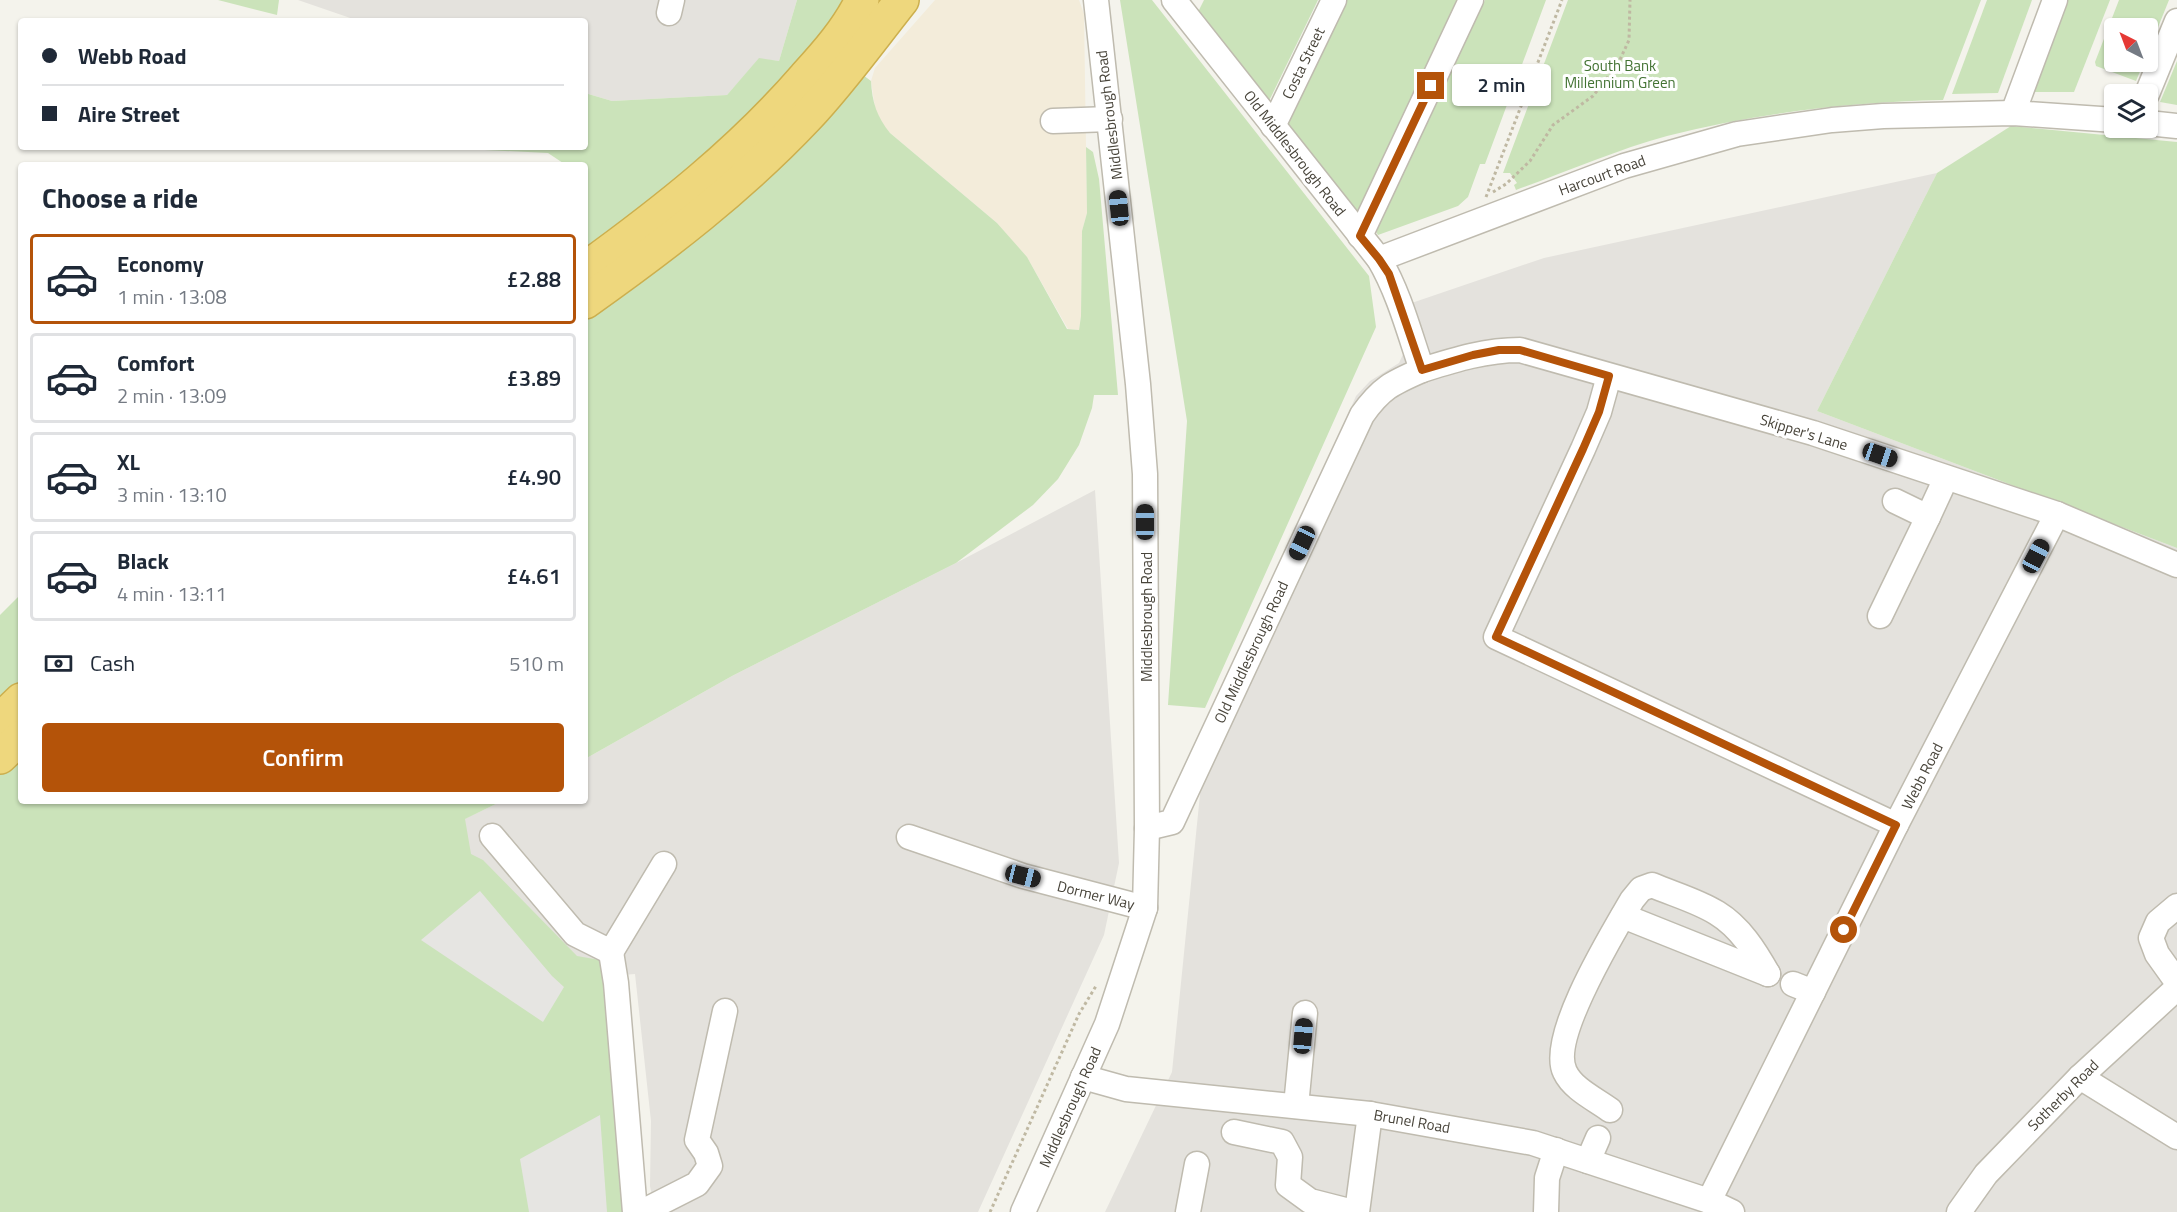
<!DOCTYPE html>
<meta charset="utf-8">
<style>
:root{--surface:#fff;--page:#f2f2f3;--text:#1f2937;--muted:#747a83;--line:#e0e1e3;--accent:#b45309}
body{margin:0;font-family:"Titillium Web",sans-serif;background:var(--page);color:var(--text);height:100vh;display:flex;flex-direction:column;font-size:22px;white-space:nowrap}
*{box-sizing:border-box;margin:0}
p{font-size:20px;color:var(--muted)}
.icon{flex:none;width:33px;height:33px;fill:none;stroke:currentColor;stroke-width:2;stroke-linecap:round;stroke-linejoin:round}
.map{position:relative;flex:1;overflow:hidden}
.panel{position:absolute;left:18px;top:162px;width:570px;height:642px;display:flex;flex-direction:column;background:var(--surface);border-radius:6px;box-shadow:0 2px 4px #0004}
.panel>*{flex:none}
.hud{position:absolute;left:18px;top:18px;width:570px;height:132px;border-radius:6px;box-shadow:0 2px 4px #0004;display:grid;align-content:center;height:132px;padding:0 24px;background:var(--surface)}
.needle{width:39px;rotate:318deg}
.controls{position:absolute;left:2104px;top:18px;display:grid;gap:12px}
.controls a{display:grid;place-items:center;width:54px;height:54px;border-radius:6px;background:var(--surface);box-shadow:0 2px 4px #0004;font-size:30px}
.end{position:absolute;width:27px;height:27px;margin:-14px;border:8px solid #b45309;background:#fff;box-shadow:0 0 0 3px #fff}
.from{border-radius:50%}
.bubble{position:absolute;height:42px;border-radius:6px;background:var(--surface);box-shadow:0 2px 4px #0004;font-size:20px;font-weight:600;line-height:42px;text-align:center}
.car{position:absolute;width:18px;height:36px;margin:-18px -9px;border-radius:8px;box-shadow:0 0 4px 2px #0007;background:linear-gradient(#222 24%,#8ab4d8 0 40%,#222 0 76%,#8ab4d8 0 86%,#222 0)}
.hud b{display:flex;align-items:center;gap:21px;height:57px;font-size:22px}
.hud b+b{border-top:2px solid var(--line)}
.hud i{width:15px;height:15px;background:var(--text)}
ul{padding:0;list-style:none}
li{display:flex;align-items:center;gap:18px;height:90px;margin:0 12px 9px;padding:0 12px;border:3px solid var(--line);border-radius:6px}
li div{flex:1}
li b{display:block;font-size:22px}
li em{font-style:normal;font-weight:600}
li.current{border-color:var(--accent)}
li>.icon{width:54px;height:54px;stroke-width:1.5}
h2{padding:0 24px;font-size:27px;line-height:72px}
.pay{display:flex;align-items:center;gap:15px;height:66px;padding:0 24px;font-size:22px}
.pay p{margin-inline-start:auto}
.button{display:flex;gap:12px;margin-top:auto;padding:12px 24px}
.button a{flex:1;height:69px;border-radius:6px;background:var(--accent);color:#fff;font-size:24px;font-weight:600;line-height:69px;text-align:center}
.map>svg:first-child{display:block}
</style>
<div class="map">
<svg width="2177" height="1212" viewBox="0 0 2177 1212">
<rect width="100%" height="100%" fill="#f4f3ec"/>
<path fill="#f3ecda" d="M935 0H1079L1084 14 1087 213 1082 231 1081 316 1079 330 1068 329 1028 259 997 223 890 133 881 122 875 108 871 81 875 68Z"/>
<g fill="#e4e2dd">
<path d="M298 0H797L779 61 759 59 727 95 612 101 585 93V21H359Z"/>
<path d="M1937 173 1817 411 2177 548V1212H1105L1172 1072 1206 735 1356 396 1370 381 1399 363 1404 352 1394 309 1544 258Z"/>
<path d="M1095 490 1119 863 1104 935 978 1212H655L650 1186 651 1121 635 974 597 977 459 858 456 823 502 801H585V759L732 676 956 563Z"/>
</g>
<g fill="#cbe3ba">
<path d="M218 0H279L277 15Z"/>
<path d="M797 0H850L841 18 724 146 585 255V165H566L548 153 423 147H585V93L612 101 727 95 759 58 779 61Z"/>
<path d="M1120 0H1152L1369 276 1376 327 1205 708 1168 705 1187 421Z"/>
<path d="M1204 0H1318L1269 101 1197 14Z"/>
<path d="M1338 0H1460L1360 210 1355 211 1281 119Z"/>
<path d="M1485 0H1546L1485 164H1480L1468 197 1458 206 1378 235 1375 230Z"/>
<path d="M1568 0H1981L1943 100C1850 102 1758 113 1667 136 1616 150 1566 172 1516 190L1514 185 1517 183 1510 173H1503Z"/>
<path d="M1987 0H2032L1998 93 1952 94Z"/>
<path d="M2067 0H2110L2074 92H2032Z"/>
<path d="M2119 0H2169L2148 52V28H2115V62H2144L2136 81 2096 66 2095 62Z"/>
<path d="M2177 61V105L2160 102Z"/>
<path d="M859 72 871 81C872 102 877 117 890 133L997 223 1027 257 1067 329 1079 330 1081 316 1082 231 1087 213 1086 147 1093 152 1099 179 1118 395H1094L1092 408 1079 445 1058 479 1033 505 956 563 732 676 585 759V318Z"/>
<path d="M2011 126 2177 142V548L1817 411 1937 173Z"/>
<path d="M21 594V687L0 706V615Z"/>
<path d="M21 751V801H502L465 819 471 854 483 860 577 956 600 960 608 968 612 1038 608 1043 633 1212H0V770Z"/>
</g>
<g fill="#e6e5e2">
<path d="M480 891 552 976 564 987 543 1022 421 940Z"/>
<path d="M600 1115 607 1212H529L520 1159Z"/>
</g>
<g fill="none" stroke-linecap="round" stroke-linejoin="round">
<defs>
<g id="minor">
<path d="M669 13 672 0"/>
<path d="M2147 94 2177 21"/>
<path d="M2013 113 2055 0"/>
<path d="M1053 121 1110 119"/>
<path d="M2148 123 2177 126"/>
<path d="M1273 126 1334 0"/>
<path d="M1360 236 1471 0"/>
<path d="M1379 259 1624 166 1737 134 1832 120 1883 116 2013 113 2115 120"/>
<path d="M1422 370C1454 360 1485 350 1520 350L1813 433 2057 514 2177 565"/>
<path d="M1609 376 1599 412 1583 449 1496 637 1896 825"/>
<path d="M1895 501 1928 517 1946 478"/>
<path d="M1880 616 1928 517"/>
<path d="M1147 828 1172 822 1362 415C1381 388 1392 383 1422 370 1409 332 1399 293 1379 259L1174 0"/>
<path d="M492 836 575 934 611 952 664 864"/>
<path d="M909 837 1023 876 1145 908"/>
<path d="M2177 906 2158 922 2151 938 2157 954 2177 982"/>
<path d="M1623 916 1768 974"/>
<path d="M611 952 616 983 635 1212"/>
<path d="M1793 984 1813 992"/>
<path d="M1083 1077 1126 1089 1370 1114 1533 1143 1709 1201 1732 1212"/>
<path d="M2080 1077 2177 1137"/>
<path d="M1296 1106 1305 1013"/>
<path d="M1610 1110C1595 1099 1573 1089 1565 1072 1548 1038 1613 933 1632 900L1641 889 1652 885C1673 894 1698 901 1717 913 1740 927 1755 951 1768 974"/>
<path d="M1234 1132 1282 1142 1290 1157 1288 1185 1310 1201 1353 1212"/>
<path d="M1588 1161 1598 1138"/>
<path d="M1709 1201 1896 825 2057 514"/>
<path d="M642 1212 697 1184 710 1166 706 1153 697 1140 725 1011"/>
<path d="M1023 1212 1107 1024 1145 908 1147 828 1145 474 1138 384 1096 0"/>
<path d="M1188 1212 1197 1164"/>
<path d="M1357 1212 1370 1114"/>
<path d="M1546 1212 1547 1178 1556 1150"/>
<path d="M1959 1212 1986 1174 2080 1077 2177 988"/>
</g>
<g id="highway">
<path d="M585 269C665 211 740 152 805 77 827 53 848 29 862 0"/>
<path d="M585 302C664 246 740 188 807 117 841 81 871 39 902 0"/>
<path d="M0 720 21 700"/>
<path d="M0 757 21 737"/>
</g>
</defs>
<use href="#minor" stroke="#bfbbaf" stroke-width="27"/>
<use href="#highway" stroke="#ccaf4e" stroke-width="36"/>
<g stroke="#bfb8a2" stroke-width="3" stroke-dasharray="3 3" stroke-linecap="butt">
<path d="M1493 192 1506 184 1530 161 1553 125 1593 96 1618 64 1629 40 1630 0"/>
<path d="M1486 197 1562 0"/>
<path d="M990 1212 1079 1014 1096 986"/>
</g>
<use href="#minor" stroke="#fff" stroke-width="24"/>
<use href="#highway" stroke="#eed77d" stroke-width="33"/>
</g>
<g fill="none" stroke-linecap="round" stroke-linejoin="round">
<path stroke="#b45309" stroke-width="8" d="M1431 86 1360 236 1379 259 1389 274 1422 370 1473 355 1499 350H1520L1609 376 1599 412 1583 449 1496 637 1896 825 1844 930"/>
</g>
<g text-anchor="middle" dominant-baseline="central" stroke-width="6" stroke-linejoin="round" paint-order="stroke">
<g font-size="15" fill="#48443a" stroke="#fff">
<text transform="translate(1303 63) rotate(-64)">Costa Street</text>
<text transform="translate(1109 115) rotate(-97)">Middlesbrough Road</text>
<text transform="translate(1295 153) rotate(52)">Old Middlesbrough Road</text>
<text transform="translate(1602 175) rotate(-20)">Harcourt Road</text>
<text transform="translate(1804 432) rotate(17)">Skipper's Lane</text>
<text transform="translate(1146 617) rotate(-90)">Middlesbrough Road</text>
<text transform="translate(1251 652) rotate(-65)">Old Middlesbrough Road</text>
<text transform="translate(1922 776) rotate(-63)">Webb Road</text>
<text transform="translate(1096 895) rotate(14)">Dormer Way</text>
<text transform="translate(2063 1095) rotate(-45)">Sotherby Road</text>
<text transform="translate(1070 1107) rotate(-66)">Middlesbrough Road</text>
<text transform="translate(1412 1121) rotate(10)">Brunel Road</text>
</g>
<g font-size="15" fill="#437333" stroke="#fff">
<text x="1620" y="65">South Bank<tspan x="1620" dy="17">Millennium Green</tspan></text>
</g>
</g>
</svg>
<div class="controls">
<a><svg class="needle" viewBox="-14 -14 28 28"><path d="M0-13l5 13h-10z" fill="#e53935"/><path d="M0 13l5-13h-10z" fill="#747a83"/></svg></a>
<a><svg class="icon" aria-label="layers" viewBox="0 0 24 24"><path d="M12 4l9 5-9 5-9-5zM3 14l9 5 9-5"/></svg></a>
</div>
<i class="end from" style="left:1844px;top:930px"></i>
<i class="end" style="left:1431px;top:86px"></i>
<div class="bubble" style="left:1452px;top:64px;width:99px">2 min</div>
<i class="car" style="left:1119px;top:208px;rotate:354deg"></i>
<i class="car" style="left:1880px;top:455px;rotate:109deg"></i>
<i class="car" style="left:1145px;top:522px;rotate:0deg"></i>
<i class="car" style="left:1302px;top:543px;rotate:205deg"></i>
<i class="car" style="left:2036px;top:556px;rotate:28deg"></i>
<i class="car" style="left:1023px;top:876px;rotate:104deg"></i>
<i class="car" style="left:1303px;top:1036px;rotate:5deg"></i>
<div class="hud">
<b><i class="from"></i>Webb Road</b>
<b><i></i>Aire Street</b>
</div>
<section class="panel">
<h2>Choose a ride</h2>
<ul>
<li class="current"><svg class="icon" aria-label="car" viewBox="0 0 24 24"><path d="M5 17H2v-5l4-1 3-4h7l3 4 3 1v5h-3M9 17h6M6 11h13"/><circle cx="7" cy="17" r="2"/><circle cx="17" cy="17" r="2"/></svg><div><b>Economy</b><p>1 min · 13:08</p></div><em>£2.88</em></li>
<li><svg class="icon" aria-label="car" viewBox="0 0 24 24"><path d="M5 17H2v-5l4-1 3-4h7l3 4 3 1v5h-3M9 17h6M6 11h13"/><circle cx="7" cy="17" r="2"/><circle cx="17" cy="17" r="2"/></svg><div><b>Comfort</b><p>2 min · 13:09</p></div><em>£3.89</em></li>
<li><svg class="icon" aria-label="car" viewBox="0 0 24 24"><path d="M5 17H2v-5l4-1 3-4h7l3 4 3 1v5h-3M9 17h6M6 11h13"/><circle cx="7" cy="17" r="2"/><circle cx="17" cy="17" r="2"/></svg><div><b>XL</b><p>3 min · 13:10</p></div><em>£4.90</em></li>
<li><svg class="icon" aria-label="car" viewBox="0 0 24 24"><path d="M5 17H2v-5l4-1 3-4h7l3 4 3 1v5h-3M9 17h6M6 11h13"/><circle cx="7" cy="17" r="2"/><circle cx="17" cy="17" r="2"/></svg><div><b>Black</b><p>4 min · 13:11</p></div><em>£4.61</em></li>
</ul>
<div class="pay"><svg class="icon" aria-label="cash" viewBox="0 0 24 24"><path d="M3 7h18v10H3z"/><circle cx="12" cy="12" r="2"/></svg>Cash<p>510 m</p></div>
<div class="button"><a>Confirm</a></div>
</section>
</div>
